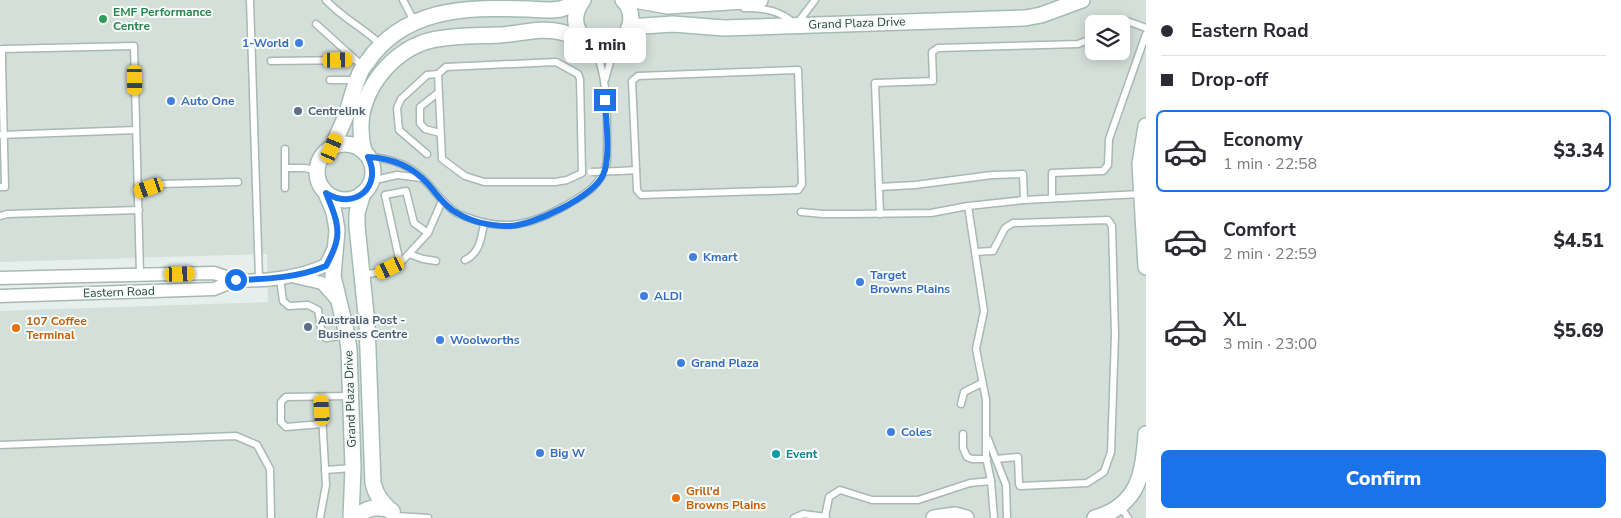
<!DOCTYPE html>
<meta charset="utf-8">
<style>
:root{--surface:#fff;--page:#f7f7f7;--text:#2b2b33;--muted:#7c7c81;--line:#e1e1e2;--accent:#1a73e8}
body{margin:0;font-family:"Nunito Sans",sans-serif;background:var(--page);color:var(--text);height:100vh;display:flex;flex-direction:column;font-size:19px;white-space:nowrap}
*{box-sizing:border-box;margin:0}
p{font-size:16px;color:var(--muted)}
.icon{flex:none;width:28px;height:28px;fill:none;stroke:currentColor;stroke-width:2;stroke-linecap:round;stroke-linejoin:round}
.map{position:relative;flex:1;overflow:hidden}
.panel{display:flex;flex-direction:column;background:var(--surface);width:475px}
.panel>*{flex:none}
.top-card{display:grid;align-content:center;height:110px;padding:0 15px;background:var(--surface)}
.buttons{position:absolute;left:1085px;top:15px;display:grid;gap:10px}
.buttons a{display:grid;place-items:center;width:45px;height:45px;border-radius:8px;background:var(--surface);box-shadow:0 2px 12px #0003;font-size:25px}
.end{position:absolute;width:22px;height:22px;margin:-11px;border:6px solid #1a73e8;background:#fff;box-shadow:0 0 0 2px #fff}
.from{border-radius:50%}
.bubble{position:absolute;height:35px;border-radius:8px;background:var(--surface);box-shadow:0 2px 12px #0003;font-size:16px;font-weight:800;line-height:35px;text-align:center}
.car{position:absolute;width:15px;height:30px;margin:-15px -8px;border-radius:6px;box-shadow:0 0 4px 1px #0007;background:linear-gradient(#f5c518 24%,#345 0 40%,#f5c518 0 76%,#345 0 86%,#f5c518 0)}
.top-card b{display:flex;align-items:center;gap:18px;height:48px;font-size:19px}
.top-card b+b{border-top:1px solid var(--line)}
.top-card i{width:12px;height:12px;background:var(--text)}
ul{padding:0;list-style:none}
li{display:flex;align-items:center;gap:15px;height:82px;margin:0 10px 8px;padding:0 5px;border:2px solid transparent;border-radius:8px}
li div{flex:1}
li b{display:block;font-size:19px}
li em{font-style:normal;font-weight:800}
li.current{border-color:var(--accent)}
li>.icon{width:45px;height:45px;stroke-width:1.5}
.cta{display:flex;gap:10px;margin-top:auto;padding:10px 15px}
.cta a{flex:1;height:58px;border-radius:8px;background:var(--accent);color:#fff;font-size:20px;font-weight:800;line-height:58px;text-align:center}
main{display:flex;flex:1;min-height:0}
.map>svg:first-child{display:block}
</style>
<main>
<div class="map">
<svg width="1146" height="518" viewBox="0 0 1146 518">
<rect width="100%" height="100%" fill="#e6efeb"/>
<path fill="#d4dfda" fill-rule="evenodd" d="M0 0H1146V518H0V311L268 302 267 254 0 262ZM1094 24H1121V51H1094Z"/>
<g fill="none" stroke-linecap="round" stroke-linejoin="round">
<defs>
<g id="lane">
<path d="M250 0 259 279"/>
<path d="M326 0C342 18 364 28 381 45"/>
<path d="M403 0 414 21"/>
<path d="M744 8C765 8 780 10 796 25L815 0"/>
<path d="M316 24 357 61"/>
<path d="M1121 25 1127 21 1146 28"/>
<path d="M271 61 355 60"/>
<path d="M556 62 578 74 580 79 582 173 567 180 555 182H484L465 176 442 159 438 74 446 67Z"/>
<path d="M0 64 2 63V49L134 46 140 274"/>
<path d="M798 70 802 184 798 190 641 195 637 190 632 81 638 76Z"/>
<path d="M330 80H356"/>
<path d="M605 80 613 52 618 45"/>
<path d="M439 92 420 107V123L425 129 440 133"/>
<path d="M0 135 136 130"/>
<path d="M427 154 399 130 397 108 401 99 427 75 438 74"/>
<path d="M368 157C391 158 413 166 428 184 437 194 444 204 455 212 460 215 467 217 472 219 506 231 533 224 563 207 584 195 601 187 607 162 607 129 610 73 592 45"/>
<path d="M285 168H305L317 171"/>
<path d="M620 171 636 170"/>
<path d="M371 181 397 175 421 178"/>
<path d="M0 187H5L2 63"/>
<path d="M879 187 880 214"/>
<path d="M285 188V149"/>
<path d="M138 192 160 184 238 182"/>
<path d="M1052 198V173L1103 171 1108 165 1109 139 1146 34"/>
<path d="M1024 200 1023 174 992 175 915 185 879 187 875 83 933 81 932 52 938 48 1078 44 1094 38"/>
<path d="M968 206 984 311 976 349 986 400V457L991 481 994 518"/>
<path d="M801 212 823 214H851L931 213 968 206 1024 200 1141 194"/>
<path d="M0 216 7 214 139 210"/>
<path d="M975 252 993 251 1005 228 1013 223 1108 220 1112 226 1115 335 1111 452 1104 472 1087 483 1020 486 1019 484 1018 457 996 459"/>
<path d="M409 254 423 259 436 261"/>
<path d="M465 260C480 253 481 238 484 224"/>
<path d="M400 263 385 195 406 191 414 223 428 233"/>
<path d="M362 275 380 272 400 263 405 258 428 233 442 201"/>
<path d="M280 278 283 301 289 306 308 305 318 310 322 335 326 338 347 335"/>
<path d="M961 404 964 392 982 383"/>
<path d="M322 424 286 427 281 422V402L286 397 350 396"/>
<path d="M963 434V448L967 457 972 459H987"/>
<path d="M988 439 1006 485 1007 518"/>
<path d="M0 445 236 436 257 445 270 469 271 518"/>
<path d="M325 470 353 468"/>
<path d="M1120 506 1128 518"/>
<path d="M397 516 428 518"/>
<path d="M825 517 829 497 840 490 872 500H918L970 483 991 481"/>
<path d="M320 518 326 485 321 397"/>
<path d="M794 518 803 514 826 517"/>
</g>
<g id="street">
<path d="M296 277 322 283 339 302"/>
<path d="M0 278 214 273C221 275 229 279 237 280 264 282 301 277 326 265L333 250"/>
<path d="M0 296 214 289 236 280"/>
</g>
<g id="secondary">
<path d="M583 0C554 39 620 66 630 25 632 16 630 7 623 0"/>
<path d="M634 0 668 6 760 0"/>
<path d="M629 27 673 24 724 28 1025 18 1041 15 1082 0"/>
<path d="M1146 126 1140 164 1146 267"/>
<circle cx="345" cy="172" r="28"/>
<path d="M332 148C336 138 341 127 346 116 351 101 354 84 362 69 365 64 370 59 373 54 417 0 489 8 552 10L561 9 582 1"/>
<path d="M364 152C361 140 360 127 362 114 369 79 398 48 432 40 454 35 477 36 500 35 520 34 541 27 561 32 569 34 578 38 586 41"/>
<path d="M326 193 334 212 337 230 333 276 347 335 349 350 353 468 351 518"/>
<path d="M363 193 357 213V226L367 324 373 483C376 496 382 502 392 512"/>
<path d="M355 518C366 507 378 505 392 511"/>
<path d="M934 518 955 515 966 518"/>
<path d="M1095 518C1139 505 1143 474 1146 434"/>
</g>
</defs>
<use href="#lane" stroke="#a8b8b2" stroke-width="9"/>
<use href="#street" stroke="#a8b8b2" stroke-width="15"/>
<use href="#secondary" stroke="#a4bbb3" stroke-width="18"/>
<use href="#lane" stroke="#fff" stroke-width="6"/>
<use href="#street" stroke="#fff" stroke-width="12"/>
<use href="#secondary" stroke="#fff" stroke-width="15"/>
<defs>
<path id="lane-bridge" d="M591 172 620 171"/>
</defs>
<use href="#lane-bridge" stroke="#a8b8b2" stroke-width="9" stroke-linecap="butt"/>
<use href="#lane-bridge" stroke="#fff" stroke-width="6"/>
</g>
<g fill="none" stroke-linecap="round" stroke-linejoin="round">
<path stroke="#1a73e8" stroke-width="6" d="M236 280C267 279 297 278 326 266 330 258 334 251 336 243 341 226 332 208 326 193 354 211 383 187 368 157 391 158 412 166 428 184 437 194 445 207 457 213 472 222 491 226 509 226 532 226 593 197 603 175 611 159 606 119 605 100"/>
</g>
<circle fill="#2e9e5b" stroke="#f7fbf9" stroke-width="2" cx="103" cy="19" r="5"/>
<g fill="#3f7fe0" stroke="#f7fbf9" stroke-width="2">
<circle cx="299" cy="43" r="5"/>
<circle cx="171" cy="101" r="5"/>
<circle cx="693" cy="257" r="5"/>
<circle cx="860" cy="282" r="5"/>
<circle cx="644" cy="296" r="5"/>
<circle cx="440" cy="340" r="5"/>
<circle cx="681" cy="363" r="5"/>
<circle cx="891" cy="432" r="5"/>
<circle cx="540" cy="453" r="5"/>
</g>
<g fill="#5c6f8a" stroke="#f7fbf9" stroke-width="2">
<circle cx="298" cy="111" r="5"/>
<circle cx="308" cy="327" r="5"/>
</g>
<g fill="#e8710a" stroke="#f7fbf9" stroke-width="2">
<circle cx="16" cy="328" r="5"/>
<circle cx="676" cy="498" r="5"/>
</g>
<circle fill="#0f9aa8" stroke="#f7fbf9" stroke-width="2" cx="776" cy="454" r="5"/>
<g text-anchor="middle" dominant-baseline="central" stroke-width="4" stroke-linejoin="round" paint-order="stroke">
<g font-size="12" font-weight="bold" fill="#27864d" stroke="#f7fbf9" text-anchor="start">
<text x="113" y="12">EMF Performance<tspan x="113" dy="14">Centre</tspan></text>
</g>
<g font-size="12" fill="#24423a" stroke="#f7fbf9">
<text transform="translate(857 23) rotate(-2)">Grand Plaza Drive</text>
<text transform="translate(119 292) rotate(-2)">Eastern Road</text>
<text transform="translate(350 399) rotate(-92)">Grand Plaza Drive</text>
</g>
<g font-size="12" font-weight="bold" fill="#366cbe" stroke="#f7fbf9" text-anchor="start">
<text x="289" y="43" text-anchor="end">1-World</text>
<text x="181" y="101">Auto One</text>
<text x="703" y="257">Kmart</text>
<text x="870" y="275">Target<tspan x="870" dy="14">Browns Plains</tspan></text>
<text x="654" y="296">ALDI</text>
<text x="450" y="340">Woolworths</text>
<text x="691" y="363">Grand Plaza</text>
<text x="901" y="432">Coles</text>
<text x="550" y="453">Big W</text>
</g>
<g font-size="12" font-weight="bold" fill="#4e5e75" stroke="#f7fbf9" text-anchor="start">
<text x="308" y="111">Centrelink</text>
<text x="318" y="320">Australia Post -<tspan x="318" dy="14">Business Centre</tspan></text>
</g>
<g font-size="12" font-weight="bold" fill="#c56008" stroke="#f7fbf9" text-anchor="start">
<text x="26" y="321">107 Coffee<tspan x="26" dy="14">Terminal</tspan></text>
<text x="686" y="491">Grill'd<tspan x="686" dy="14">Browns Plains</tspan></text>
</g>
<g font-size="12" font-weight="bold" fill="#0d838f" stroke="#f7fbf9" text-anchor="start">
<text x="786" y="454">Event</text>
</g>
</g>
</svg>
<div class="buttons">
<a><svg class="icon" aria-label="layers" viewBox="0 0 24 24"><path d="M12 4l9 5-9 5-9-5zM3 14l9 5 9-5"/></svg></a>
</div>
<i class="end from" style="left:236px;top:280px"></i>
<i class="end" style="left:605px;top:100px"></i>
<div class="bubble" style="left:564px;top:28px;width:82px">1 min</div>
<i class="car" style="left:338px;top:60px;rotate:89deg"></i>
<i class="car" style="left:135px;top:80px;rotate:179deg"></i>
<i class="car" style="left:332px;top:148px;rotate:23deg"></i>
<i class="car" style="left:149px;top:188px;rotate:251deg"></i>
<i class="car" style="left:390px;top:268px;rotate:244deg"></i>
<i class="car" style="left:180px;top:274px;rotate:88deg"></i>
<i class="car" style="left:322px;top:410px;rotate:357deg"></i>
</div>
<section class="panel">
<div class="top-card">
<b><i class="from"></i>Eastern Road</b>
<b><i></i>Drop-off</b>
</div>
<ul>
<li class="current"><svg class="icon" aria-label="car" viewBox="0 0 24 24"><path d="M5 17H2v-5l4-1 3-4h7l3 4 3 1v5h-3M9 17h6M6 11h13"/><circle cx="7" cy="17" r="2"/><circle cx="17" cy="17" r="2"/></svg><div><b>Economy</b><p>1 min · 22:58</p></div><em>$3.34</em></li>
<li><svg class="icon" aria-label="car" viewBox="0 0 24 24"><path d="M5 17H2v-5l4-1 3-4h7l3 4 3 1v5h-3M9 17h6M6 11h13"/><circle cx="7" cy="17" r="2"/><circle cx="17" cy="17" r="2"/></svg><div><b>Comfort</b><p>2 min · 22:59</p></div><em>$4.51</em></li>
<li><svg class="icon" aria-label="car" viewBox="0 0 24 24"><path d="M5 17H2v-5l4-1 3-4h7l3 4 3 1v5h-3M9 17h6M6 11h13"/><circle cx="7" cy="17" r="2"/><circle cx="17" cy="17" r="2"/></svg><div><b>XL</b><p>3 min · 23:00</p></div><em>$5.69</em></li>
</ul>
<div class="cta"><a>Confirm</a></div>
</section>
</main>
